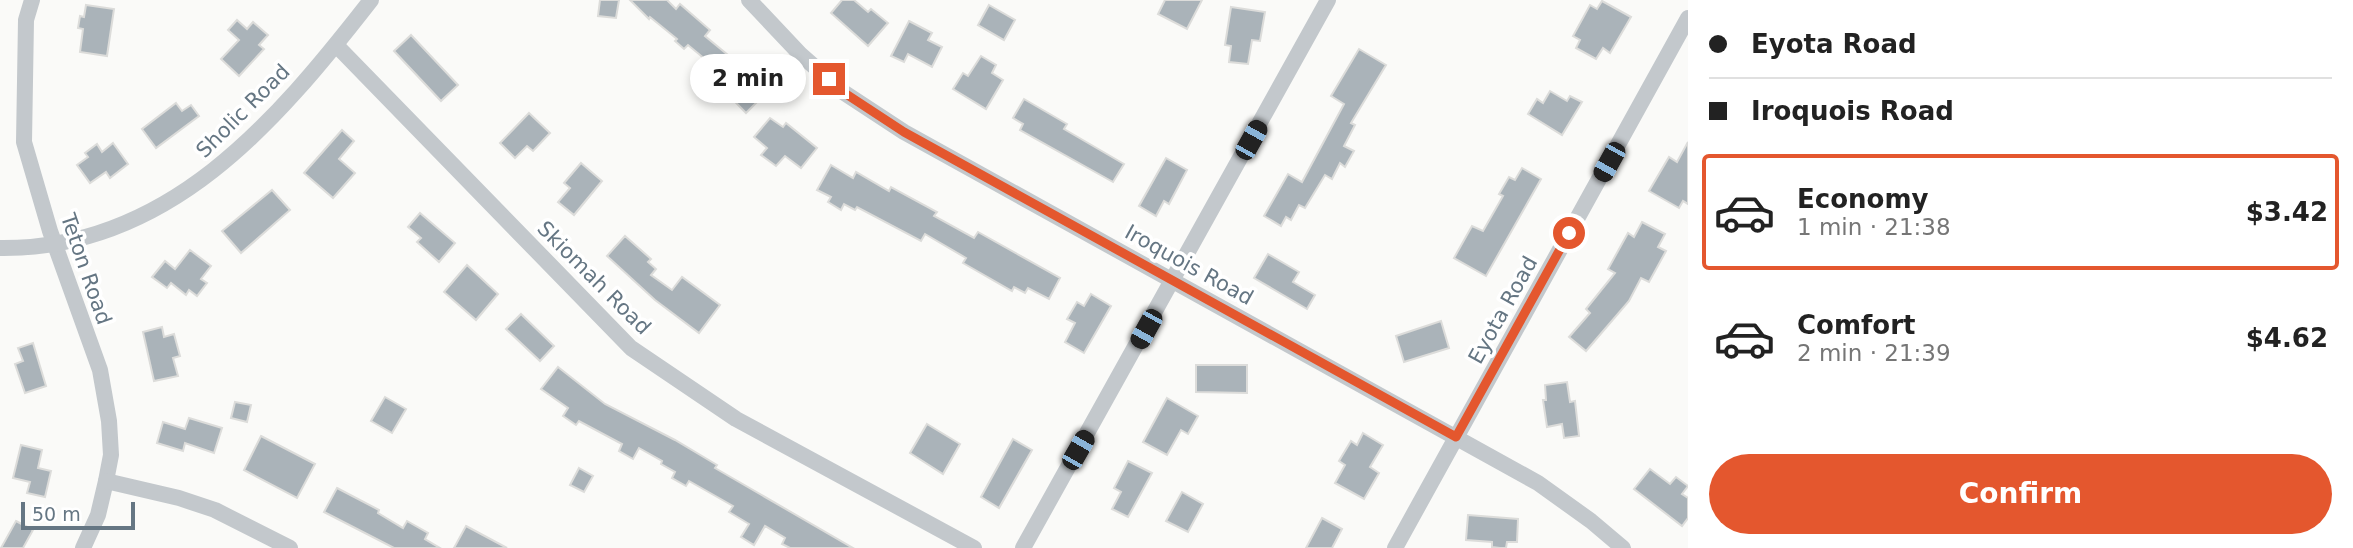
<!DOCTYPE html>
<meta charset="utf-8">
<style>
:root{--surface:#fff;--page:#f6f6f6;--text:#222;--muted:#767676;--line:#e0e0e0;--accent:#e4572e}
body{margin:0;font-family:"DejaVu Sans",sans-serif;background:var(--page);color:var(--text);height:100vh;display:flex;flex-direction:column;font-size:26px;white-space:nowrap}
*{box-sizing:border-box;margin:0}
p{font-size:23px;color:var(--muted)}
.icon{flex:none;width:38px;height:38px;fill:none;stroke:currentColor;stroke-width:2;stroke-linecap:round;stroke-linejoin:round}
.map{position:relative;flex:1;overflow:hidden}
.details{display:flex;flex-direction:column;background:var(--surface);width:665px}
.details>*{flex:none}
.guide{display:grid;align-content:center;height:154px;padding:0 21px;background:var(--surface)}
.scale{position:absolute;left:21px;bottom:18px;width:114px;box-sizing:border-box;padding-left:7px;border:4px solid #657683;border-top:0;font-size:19px;line-height:24px;white-space:nowrap;color:#657683;-webkit-text-stroke:5px #fff;paint-order:stroke}
.end{position:absolute;width:32px;height:32px;margin:-16px;border:9px solid #e4572e;background:#fff;box-shadow:0 0 0 4px #fff}
.from{border-radius:50%}
.bubble{position:absolute;height:49px;border-radius:24px;background:var(--surface);box-shadow:0 4px 10px #0003;font-size:23px;font-weight:600;line-height:49px;text-align:center}
.car{position:absolute;width:21px;height:42px;margin:-21px -10px;border-radius:9px;box-shadow:0 0 5px 2px #0007;background:linear-gradient(#222 24%,#8ab4d8 0 40%,#222 0 76%,#8ab4d8 0 86%,#222 0)}
.guide b{display:flex;align-items:center;gap:24px;height:66px;font-size:26px}
.guide b+b{border-top:2px solid var(--line)}
.guide i{width:18px;height:18px;background:var(--text)}
ul{padding:0;list-style:none}
li{display:flex;align-items:center;gap:21px;height:116px;margin:0 14px 10px;padding:0 7px;border:4px solid transparent;border-radius:7px}
li div{flex:1}
li b{display:block;font-size:26px}
li em{font-style:normal;font-weight:600}
li.current{border-color:var(--accent)}
li>.icon{width:63px;height:63px;stroke-width:1.5}
.action{display:flex;gap:14px;margin-top:auto;padding:14px 21px}
.action a{flex:1;height:80px;border-radius:42px;background:var(--accent);color:#fff;font-size:28px;font-weight:600;line-height:80px;text-align:center}
main{display:flex;flex:1;min-height:0}
.map>svg:first-child{display:block}
</style>
<main>
<div class="map">
<svg width="1688" height="548" viewBox="0 0 1688 548">
<rect width="100%" height="100%" fill="#fafaf8"/>
<g fill="#aab3b9" stroke="#dcdcda" stroke-width="2">
<path d="M600 0H619L616 18 598 16Z"/>
<path d="M630 0H667L676 9 680 4 710 30 705 36 745 69 741 73 763 96 746 113 710 76 717 69 688 45 684 49 675 41 677 39 650 17 649 19Z"/>
<path d="M842 0H854L868 12 871 9 888 23 868 46 831 13Z"/>
<path d="M1165 0H1202L1187 29 1158 14Z"/>
<path d="M1602 1 1631 17 1610 53 1603 48 1596 59 1576 48 1580 40 1573 36 1590 5 1597 9Z"/>
<path d="M86 5 114 9 107 56 80 52 83 29 78 28 80 16 84 17Z"/>
<path d="M989 5 1015 20 1004 40 978 25Z"/>
<path d="M1231 7 1265 12 1260 41 1252 40 1248 64 1229 62 1231 46 1225 45Z"/>
<path d="M237 20 247 29 253 22 268 35 259 45 264 49 239 76 221 59 239 40 228 30Z"/>
<path d="M909 21 932 33 928 40 942 47 932 67 908 54 904 62 891 56Z"/>
<path d="M411 35 458 85 441 101 394 51Z"/>
<path d="M1359 49 1386 65 1351 123 1355 125 1344 146 1354 151 1345 167 1340 163 1332 179 1325 175 1305 208 1299 205 1291 220 1286 217 1281 226 1264 216 1288 174 1302 182 1344 104 1331 96Z"/>
<path d="M981 56 996 65 992 73 1003 80 986 109 953 89 963 73 968 76Z"/>
<path d="M1550 91 1567 101 1570 96 1582 102 1562 135 1528 114 1537 99 1543 103Z"/>
<path d="M1024 99 1067 124 1064 129 1124 164 1113 182 1020 130 1023 124 1013 118Z"/>
<path d="M176 103 182 111 191 105 199 116 156 148 142 129Z"/>
<path d="M529 113 550 133 533 151 527 146 515 158 500 143Z"/>
<path d="M770 118 783 127 786 123 817 148 801 168 785 156 776 166 761 155 767 148 754 137Z"/>
<path d="M342 130 354 141 339 159 355 173 333 198 304 173Z"/>
<path d="M1688 142V204L1683 201 1679 208 1649 191 1669 157 1677 162Z"/>
<path d="M113 143 128 164 110 178 106 172 90 183 77 165 88 157 85 153 97 144 102 152Z"/>
<path d="M1166 158 1187 170 1169 204 1164 201 1156 216 1139 206Z"/>
<path d="M581 163 602 181 574 215 558 202 570 188 564 183Z"/>
<path d="M831 165 853 178 856 172 889 191 891 187 937 212 934 216 974 238 978 232 1060 278 1049 299 1028 288 1025 293 1014 287 1012 291 963 263 966 258 925 234 921 241 857 207 855 210 844 204 841 210 828 202 831 197 817 190Z"/>
<path d="M1522 168 1541 179 1486 276 1454 258 1472 226 1483 231 1503 196 1499 194 1509 177 1515 180Z"/>
<path d="M272 190 290 210 241 253 222 231Z"/>
<path d="M420 213 455 243 439 262 417 242 421 238 408 227Z"/>
<path d="M1642 222 1665 234 1658 247 1666 251 1649 282 1641 278 1629 301 1586 351 1569 337 1590 313 1586 309 1615 273 1608 269 1628 233 1634 237Z"/>
<path d="M625 236 651 259 648 262 656 269 651 275 672 290 682 277 720 305 699 333 655 300 607 256Z"/>
<path d="M190 250 211 266 201 279 207 283 197 296 189 290 186 295 171 283 167 288 152 277 165 261 175 269Z"/>
<path d="M1268 254 1299 272 1293 282 1315 295 1307 309 1254 278Z"/>
<path d="M467 265 498 294 476 320 444 292Z"/>
<path d="M1091 294 1111 306 1084 353 1065 342 1075 323 1067 319 1077 302 1084 306Z"/>
<path d="M521 314 554 346 540 361 506 329Z"/>
<path d="M1441 321 1449 348 1404 362 1396 336Z"/>
<path d="M162 327 164 337 174 334 180 356 173 358 178 376 154 381 143 332Z"/>
<path d="M33 343 46 386 25 393 15 364 23 361 18 348Z"/>
<path d="M1196 365H1247V393L1196 392Z"/>
<path d="M558 367 605 404 675 440 717 465 715 468 853 548H790L782 544 785 538 765 526 754 545 741 537 749 524 729 512 733 506 689 481 686 486 672 478 675 472 661 464 662 461 639 448 633 459 619 451 622 444 579 421 576 425 563 416 568 408 541 389Z"/>
<path d="M1567 382 1570 402 1575 401 1579 436 1564 438 1562 424 1547 427 1543 400H1546L1545 385Z"/>
<path d="M385 397 406 409 392 433 371 421Z"/>
<path d="M1167 398 1198 416 1188 434 1181 430 1167 455 1143 442Z"/>
<path d="M235 402 251 405 247 422 231 418Z"/>
<path d="M189 418 222 428 214 453 185 443 183 451 157 443 163 422 185 429Z"/>
<path d="M927 424 960 444 943 474 910 453Z"/>
<path d="M1363 433 1383 445 1370 467 1379 473 1364 499 1335 483 1345 465 1339 461 1351 441 1357 445Z"/>
<path d="M261 436 315 464 297 498 244 470Z"/>
<path d="M1013 439 1032 450 999 508 981 497Z"/>
<path d="M21 445 42 450 38 468 51 471 45 497 27 493 30 482 13 478Z"/>
<path d="M1128 461 1152 473 1128 517 1112 509 1121 492 1114 488Z"/>
<path d="M579 468 593 476 584 492 570 485Z"/>
<path d="M1650 469 1670 484 1676 477 1688 486 1682 494 1688 498V518L1682 526 1634 489Z"/>
<path d="M337 488 379 510 378 513 403 528 407 521 428 533 425 539 440 548H394L324 512Z"/>
<path d="M1182 492 1203 504 1188 532 1166 521Z"/>
<path d="M1468 515 1518 519 1517 542H1507L1506 548H1500L1492 547V542L1466 540Z"/>
<path d="M1322 518 1342 529 1332 548H1306Z"/>
<path d="M16 521 33 530 23 548H1Z"/>
<path d="M466 526 507 548H454Z"/>
</g>
<g fill="none" stroke-linecap="round" stroke-linejoin="round">
<g stroke="#c3c8cc" stroke-width="16">
<path d="M32 0 26 20 24 142 50 231 100 370 109 421 111 455 106 481 98 515 83 548"/>
<path d="M749 0 800 54 843 92 904 132 1538 483 1591 521 1623 548"/>
<path d="M336 45 631 348 736 419 974 548"/>
<path d="M0 248C168 250 276 122 371 0"/>
<path d="M106 481 179 498 215 510 290 548"/>
<path d="M1023 548 1328 0"/>
<path d="M1395 548 1688 18"/>
</g>
</g>
<g fill="none" stroke-linecap="round" stroke-linejoin="round">
<path stroke="#e4572e" stroke-width="9" d="M829 79 843 92 904 132 1456 437 1569 233"/>
</g>
<g text-anchor="middle" dominant-baseline="central" stroke-width="7" stroke-linejoin="round" paint-order="stroke">
<g font-size="21" fill="#657683" stroke="#fff">
<text transform="translate(243 111) rotate(-45)">Sholic Road</text>
<text transform="translate(1189 265) rotate(29)">Iroquois Road</text>
<text transform="translate(86 269) rotate(71)">Teton Road</text>
<text transform="translate(594 278) rotate(45)">Skiomah Road</text>
<text transform="translate(1503 310) rotate(-61)">Eyota Road</text>
</g>
</g>
</svg>
<div class="scale">50 m</div>
<i class="end from" style="left:1569px;top:233px"></i>
<i class="end" style="left:829px;top:79px"></i>
<div class="bubble" style="left:690px;top:54px;width:116px">2 min</div>
<i class="car" style="left:1251px;top:140px;rotate:29deg"></i>
<i class="car" style="left:1609px;top:162px;rotate:209deg"></i>
<i class="car" style="left:1146px;top:329px;rotate:209deg"></i>
<i class="car" style="left:1078px;top:450px;rotate:30deg"></i>
</div>
<section class="details">
<div class="guide">
<b><i class="from"></i>Eyota Road</b>
<b><i></i>Iroquois Road</b>
</div>
<ul>
<li class="current"><svg class="icon" aria-label="car" viewBox="0 0 24 24"><path d="M5 17H2v-5l4-1 3-4h7l3 4 3 1v5h-3M9 17h6M6 11h13"/><circle cx="7" cy="17" r="2"/><circle cx="17" cy="17" r="2"/></svg><div><b>Economy</b><p>1 min · 21:38</p></div><em>$3.42</em></li>
<li><svg class="icon" aria-label="car" viewBox="0 0 24 24"><path d="M5 17H2v-5l4-1 3-4h7l3 4 3 1v5h-3M9 17h6M6 11h13"/><circle cx="7" cy="17" r="2"/><circle cx="17" cy="17" r="2"/></svg><div><b>Comfort</b><p>2 min · 21:39</p></div><em>$4.62</em></li>
</ul>
<div class="action"><a>Confirm</a></div>
</section>
</main>
